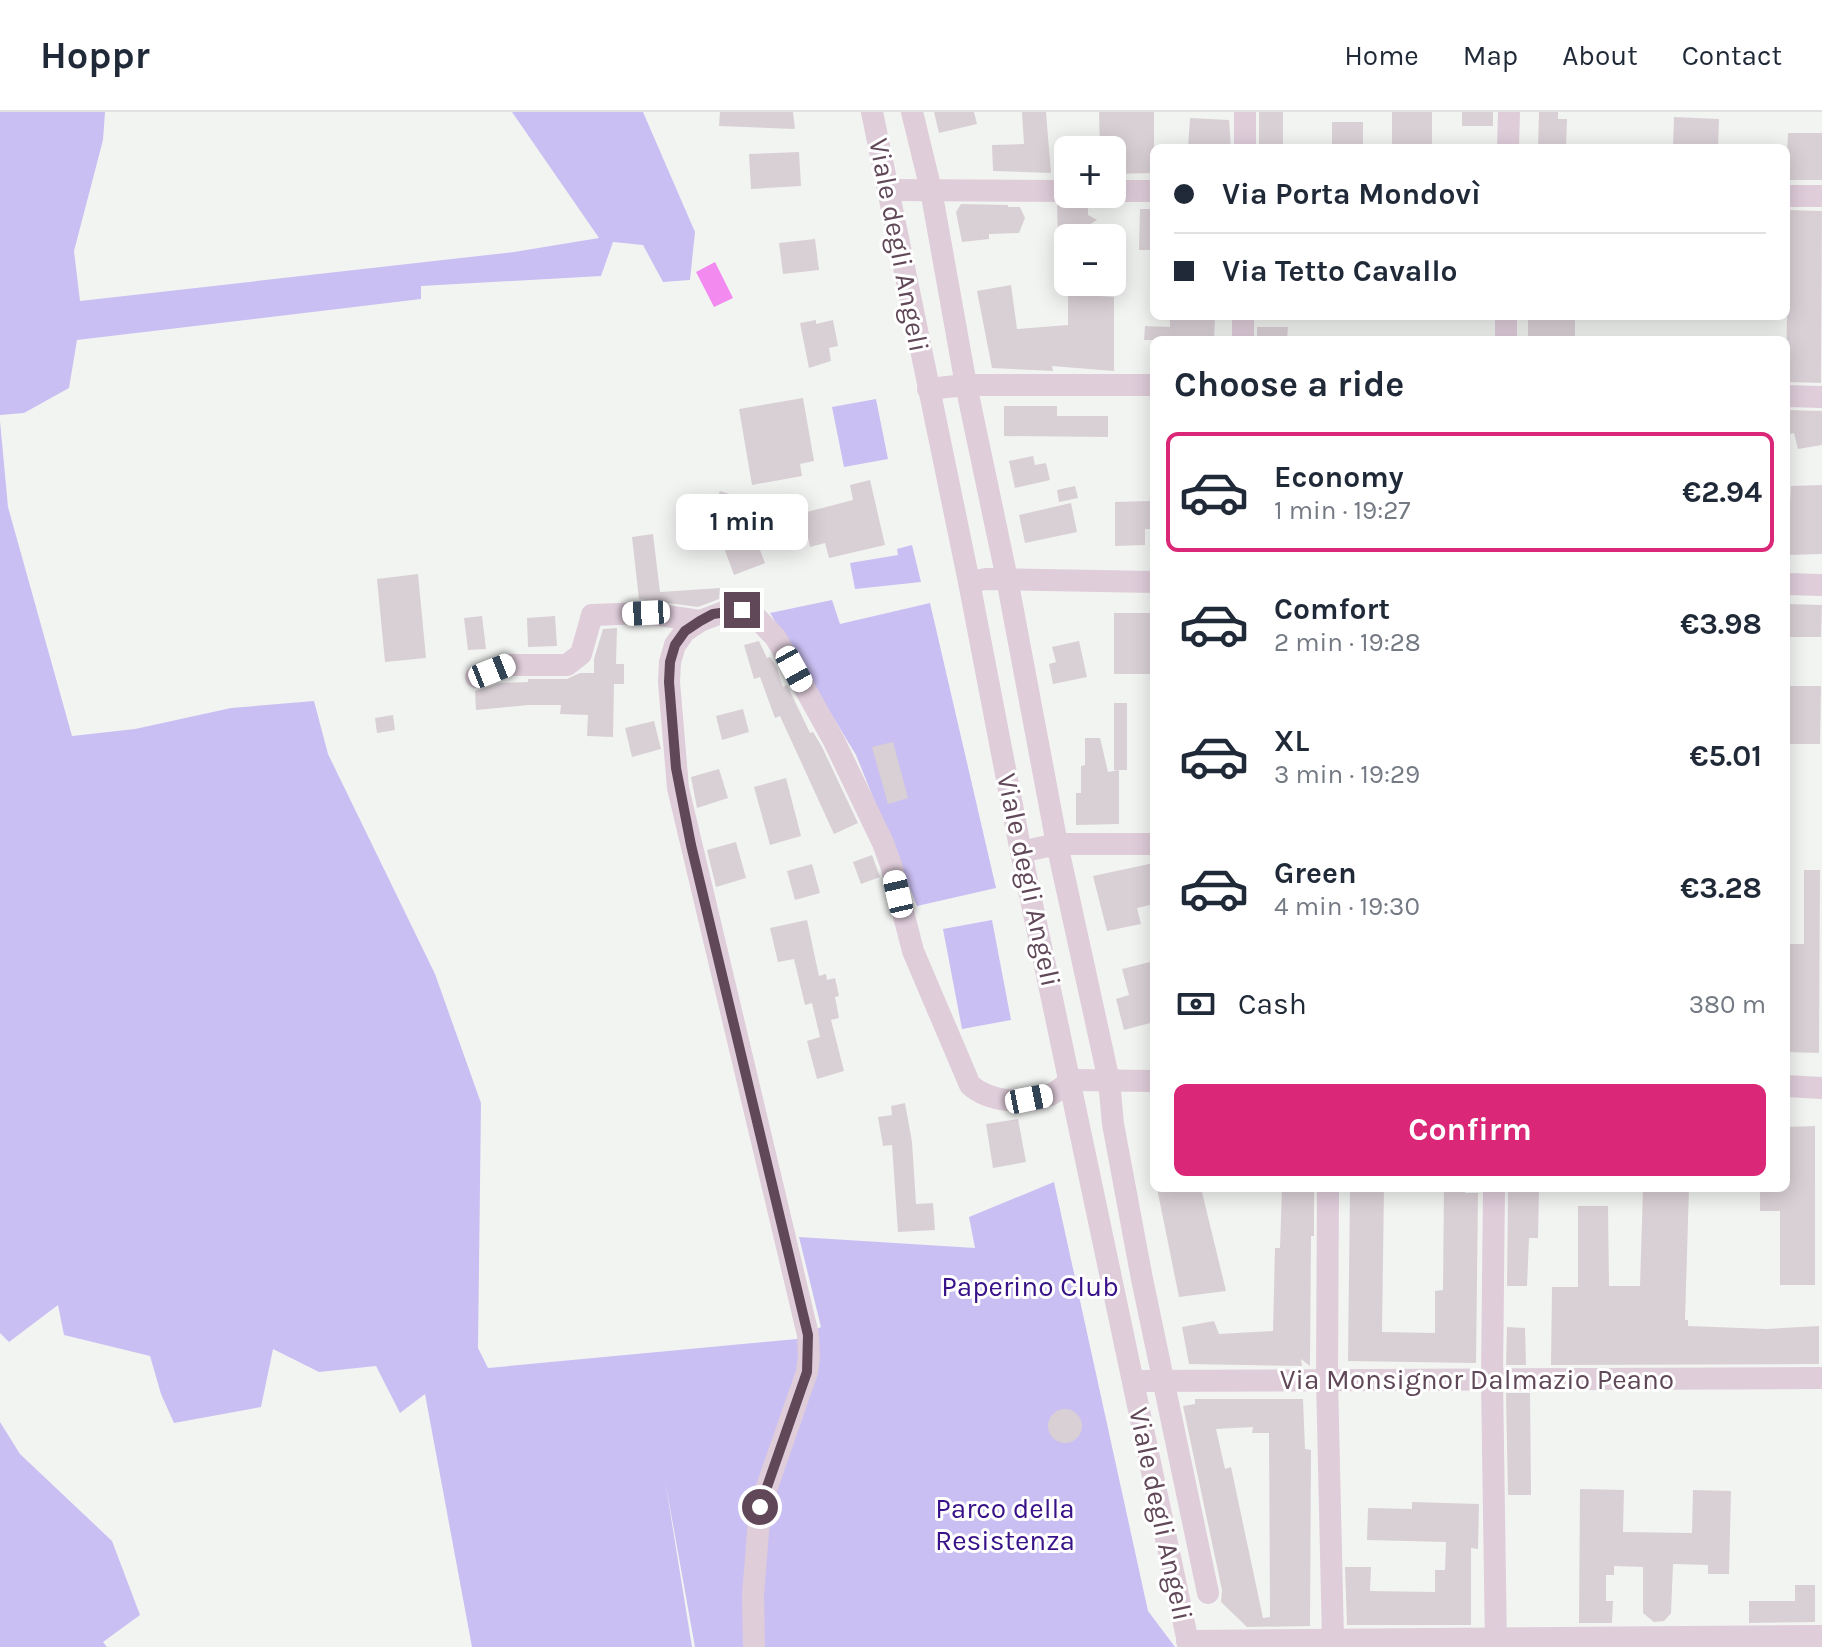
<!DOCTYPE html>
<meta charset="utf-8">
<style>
:root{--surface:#fff;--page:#f6f6f7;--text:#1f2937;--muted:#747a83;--line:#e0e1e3;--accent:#db2777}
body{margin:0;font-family:Karla,sans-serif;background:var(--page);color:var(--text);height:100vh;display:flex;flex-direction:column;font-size:30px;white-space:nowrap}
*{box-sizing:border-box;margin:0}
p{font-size:26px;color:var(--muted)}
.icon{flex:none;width:44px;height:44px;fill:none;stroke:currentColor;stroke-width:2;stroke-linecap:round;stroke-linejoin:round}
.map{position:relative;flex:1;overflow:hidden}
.sheet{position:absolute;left:1150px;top:224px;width:640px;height:856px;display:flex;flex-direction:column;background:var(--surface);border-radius:12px;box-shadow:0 4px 20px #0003}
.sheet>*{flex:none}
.top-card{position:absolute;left:1150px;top:32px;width:640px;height:176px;border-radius:12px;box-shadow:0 4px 20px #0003;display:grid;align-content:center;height:176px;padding:0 24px;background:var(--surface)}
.tools{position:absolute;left:1054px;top:24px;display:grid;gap:16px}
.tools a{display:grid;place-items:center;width:72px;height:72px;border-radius:12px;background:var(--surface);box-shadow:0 4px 20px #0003;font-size:40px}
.end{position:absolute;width:36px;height:36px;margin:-18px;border:10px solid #614859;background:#fff;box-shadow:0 0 0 4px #fff}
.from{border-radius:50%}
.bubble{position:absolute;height:56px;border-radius:12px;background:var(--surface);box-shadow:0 4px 20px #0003;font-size:26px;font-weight:700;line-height:56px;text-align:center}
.car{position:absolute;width:24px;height:48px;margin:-24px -12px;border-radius:10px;box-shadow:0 0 6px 2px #0007;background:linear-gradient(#fff 24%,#345 0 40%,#fff 0 76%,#345 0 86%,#fff 0)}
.top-card b{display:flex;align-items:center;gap:28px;height:76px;font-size:30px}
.top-card b+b{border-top:2px solid var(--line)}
.top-card i{width:20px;height:20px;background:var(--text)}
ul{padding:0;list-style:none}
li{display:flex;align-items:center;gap:24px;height:120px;margin:0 16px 12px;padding:0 8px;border:4px solid transparent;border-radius:12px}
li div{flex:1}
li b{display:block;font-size:30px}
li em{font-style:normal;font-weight:700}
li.on{border-color:var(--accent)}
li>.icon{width:72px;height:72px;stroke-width:1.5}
h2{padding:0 24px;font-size:36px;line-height:96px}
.pay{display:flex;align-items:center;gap:20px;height:88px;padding:0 24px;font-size:30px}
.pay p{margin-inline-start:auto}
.cta{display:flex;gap:16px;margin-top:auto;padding:16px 24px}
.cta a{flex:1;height:92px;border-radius:12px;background:var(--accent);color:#fff;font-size:32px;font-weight:700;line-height:92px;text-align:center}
header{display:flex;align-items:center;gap:48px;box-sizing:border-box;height:112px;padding:0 40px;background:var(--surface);border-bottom:2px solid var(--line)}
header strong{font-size:38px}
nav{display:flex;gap:44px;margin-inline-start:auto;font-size:28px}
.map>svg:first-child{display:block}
</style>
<header>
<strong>Hoppr</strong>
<nav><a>Home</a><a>Map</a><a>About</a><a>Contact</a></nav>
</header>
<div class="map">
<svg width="1822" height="1535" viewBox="0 0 1822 1535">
<rect width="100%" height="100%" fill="#f2f4f2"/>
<g fill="#cabff2">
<path d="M0 0H105L103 28 74 139 80 189 514 140 599 126 512 0H643L695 120 690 168 663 170 643 133 613 130 601 164 421 174V187L77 228 69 276 24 301 0 303Z"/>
<path d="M876 287 888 347 844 355 832 295Z"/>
<path d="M0 309 8 395 72 624 135 617 231 596 314 589 328 642 435 862 481 991 478 1236 488 1256 797 1227 821 1215 799 1125 975 1136 969 1105 1054 1070 1148 1499 1175 1535H695L665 1368 692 1535H472L425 1282 400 1301 376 1254 319 1260 273 1237 261 1295 174 1311 161 1282 150 1244 64 1223 58 1193 9 1230 0 1221Z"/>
<path d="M912 433 921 470 855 477 850 451 898 443 897 437Z"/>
<path d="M832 488 840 512 930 491 996 776 917 794 856 643 770 501Z"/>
<path d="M992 808 1011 908 962 917 943 817Z"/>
<path d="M0 1310 20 1342 112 1429 140 1503 103 1530 107 1535H0Z"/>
</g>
<path fill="#f28aef" d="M715 150 733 186 714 195 696 160Z"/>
<g fill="#d9d0d5" fill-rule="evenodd">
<path d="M720 0H793L795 17 719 14Z"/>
<path d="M934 0H974L977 12 939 21Z"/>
<path d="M1022 0H1046L1051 61 993 59 992 33 1024 32Z"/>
<path d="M1099 0H1154V61L1112 62V38H1100Z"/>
<rect x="1259" y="0" width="24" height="36"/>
<rect x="1392" y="0" width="40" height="36"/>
<rect x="1462" y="0" width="31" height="14"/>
<path d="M1539 0H1558V7H1567L1566 36H1538Z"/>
<path d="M1674 5 1719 7 1718 36H1673Z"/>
<path d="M1190 6 1229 8 1231 36H1188Z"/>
<rect x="1332" y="10" width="31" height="26"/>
<path d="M1788 21H1822V68H1786Z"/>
<path d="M799 40 801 74 751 77 749 42Z"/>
<path d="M961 92 1008 93V95H1020L1025 106 1019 121 989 122V127L962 130 956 100Z"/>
<path d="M1057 93H1088V103L1097 108 1087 114 1088 124H1058Z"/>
<path d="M1140 97H1154V138H1139Z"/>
<path d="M1786 98 1822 99 1821 271 1786 270 1788 134H1786Z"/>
<path d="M815 127 819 158 783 162 779 131Z"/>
<path d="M1011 173 1017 217 1068 213V182L1114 185V259L1052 254 1053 259 992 256 977 179Z"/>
<path d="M1170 204H1215L1214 228H1144L1145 214 1170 215Z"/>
<rect x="1528" y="204" width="47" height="24"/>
<path d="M816 208V212L833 208 838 234 829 236 831 249 809 256 800 211Z"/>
<path d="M1257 215H1288L1287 228H1257Z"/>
<path d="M803 286 814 349 800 352 802 364 752 373 739 297Z"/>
<path d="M1004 294H1057V304H1108V325L1004 324Z"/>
<path d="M1786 298 1822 299V333L1798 337 1794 321 1786 323Z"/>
<path d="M1033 344 1035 353 1046 351 1050 368 1015 376 1009 349Z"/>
<path d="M870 368 885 433 829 446 825 431 810 435 803 401 853 388 850 373Z"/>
<path d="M1822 373V442L1786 443V412L1789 411 1791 374Z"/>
<path d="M1075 374 1078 386 1059 390 1057 378Z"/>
<path d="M720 379 735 384 739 383 765 451 734 463 709 395 714 392Z"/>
<path d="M1150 389 1151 417H1145V433L1115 434V390Z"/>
<path d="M1071 391 1077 420 1025 431 1019 403Z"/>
<path d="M653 422 660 480 720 476 719 487 698 495 639 487 632 425Z"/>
<path d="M418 462 426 546 385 550 377 467Z"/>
<path d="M1786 492 1822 493 1821 525H1786Z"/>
<rect x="1114" y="501" width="40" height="61"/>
<path d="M482 504 486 537 468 538 464 506Z"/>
<path d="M555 504 557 534 528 535 527 506Z"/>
<path d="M617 516 616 552H624V572H614L613 625 587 624 588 603 560 602 561 593H528L476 598 475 579 499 571 528 570V567H567L580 561H594V547L603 517Z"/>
<path d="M759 529 767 546 770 545 777 556 783 575 787 573 810 621 813 620 822 635 858 711 834 722 780 604 775 606 760 565 754 567 744 533Z"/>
<path d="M1079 529 1087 565 1053 572 1049 552 1056 550 1052 535Z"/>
<path d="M1789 574H1821L1820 632H1788Z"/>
<rect x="1114" y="591" width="13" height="67"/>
<path d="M743 597 749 620 722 628 716 604Z"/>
<path d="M393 603 395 618 377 621 375 606Z"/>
<path d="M654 609 661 637 632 645 625 616Z"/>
<path d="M1085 626H1100L1108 660 1119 658V712L1076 713V681H1081V654L1085 653Z"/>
<path d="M893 630 908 686 888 692 872 635Z"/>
<path d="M719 657 728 686 697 696 691 665Z"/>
<path d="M786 666 801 724 770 733 754 675Z"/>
<path d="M736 730 746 766 716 775 707 738Z"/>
<path d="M872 743 880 765 861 772 853 750Z"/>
<path d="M1154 751V792L1137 796 1141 812 1107 819 1093 764Z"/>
<path d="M812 752 820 781 795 788 787 759Z"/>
<path d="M1804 758H1820L1819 941 1786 940V881H1790V832H1804Z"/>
<path d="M807 808 819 864 826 862 827 868 835 866 839 884 835 885 839 906 831 908 844 959 817 967 807 929 820 925 812 891 805 893 794 847 778 850 770 816Z"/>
<path d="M1154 849V910L1124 918 1116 887 1129 883 1122 857Z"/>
<path d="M905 991 912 1030 916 1092 933 1091 935 1118 898 1120 892 1033 883 1034 878 1005 892 1003 891 994Z"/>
<path d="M1018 1007 1026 1050 993 1056 986 1012Z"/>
<path d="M1815 1014V1173H1780V1099H1760V1076H1786V1015Z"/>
<path d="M1157 1076H1201L1226 1179 1179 1185Z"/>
<path d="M1282 1076 1314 1077V1124H1311L1310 1254 1301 1247 1302 1254 1189 1252 1182 1215 1214 1209 1219 1222 1273 1219 1275 1136H1280Z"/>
<path d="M1350 1076H1384L1382 1220 1435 1221V1179L1443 1178 1444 1076H1465V1081H1478L1476 1251 1348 1249Z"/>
<path d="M1508 1076H1539L1538 1126H1529L1527 1174H1507Z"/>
<path d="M1643 1076H1689L1685 1208H1688V1214L1767 1217 1819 1214V1252L1551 1253 1552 1175H1578V1094H1608L1609 1174H1640Z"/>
<path d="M1507 1215 1525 1216 1526 1253H1506Z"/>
<path d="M1506 1281H1530L1531 1383H1508Z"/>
<path d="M1195 1287H1303L1305 1337 1311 1338 1310 1514 1247 1515 1221 1490 1222 1478 1183 1294 1195 1292ZM1253 1315 1252 1321H1269L1270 1505 1263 1506 1231 1355 1225 1357 1216 1317Z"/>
<circle cx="1065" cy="1314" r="17"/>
<path d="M1580 1377 1624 1378 1623 1420 1692 1421 1693 1378 1731 1379 1729 1462H1708V1453L1673 1452 1671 1501 1664 1509 1654 1510 1643 1501V1455L1614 1454V1463H1606V1489H1613L1612 1511H1579Z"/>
<path d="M1412 1390 1479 1392 1478 1437 1471 1436V1513H1347L1345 1455H1371L1370 1479 1435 1480V1458H1445L1446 1430 1367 1428 1368 1396 1412 1397Z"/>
<path d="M1795 1473H1815V1510L1749 1511V1489H1795Z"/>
</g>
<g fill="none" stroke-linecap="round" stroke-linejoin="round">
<g stroke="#dfcdda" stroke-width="22">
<path d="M872 0 969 470 1021 740 1189 1535"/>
<path d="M912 0 931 78 966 273 1007 467 1057 732 1109 969 1113 1012 1142 1167 1208 1481"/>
<path d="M1245 36V0"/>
<path d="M1508 36 1509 0"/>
<path d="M890 78 1068 79"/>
<path d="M1112 79H1154"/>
<path d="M1786 84H1822"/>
<path d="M1243 228V204"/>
<path d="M1506 228V204"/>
<path d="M928 277 966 273H1154"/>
<path d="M1786 284 1822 285"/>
<path d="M969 470 986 467 1154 470"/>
<path d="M1786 472 1822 473"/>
<path d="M476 565 508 553H567L581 542 592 503 646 501 700 509"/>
<path d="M1021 740 1057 732H1154"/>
<path d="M1071 968 1154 969"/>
<path d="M1786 974 1822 976"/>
<path d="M1328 1076 1327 1267 1333 1528"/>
<path d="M1494 1076 1492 1267 1496 1535"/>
<path d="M1133 1269 1822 1266"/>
<path d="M1187 1529 1822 1524"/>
<path d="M754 1535 753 1483 760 1395 807 1260 809 1244 808 1223 678 676 669 570 670 550 675 533 685 519 700 509 729 498H742L753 502 775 525 794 557 834 629 883 731 891 753 913 839 970 973C989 990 1026 993 1050 983 1057 980 1065 973 1071 968"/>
</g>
</g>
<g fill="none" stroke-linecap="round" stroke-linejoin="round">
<path stroke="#614859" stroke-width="10" d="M742 498 713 502 700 509 685 519 675 533 670 550 669 570 676 656 691 733 808 1223 807 1260 760 1395"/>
</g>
<g text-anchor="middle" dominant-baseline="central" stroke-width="6" stroke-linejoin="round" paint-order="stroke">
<g font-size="28" fill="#614859" stroke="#fff">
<text transform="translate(899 133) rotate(79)">Viale degli Angeli</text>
<text transform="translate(1029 768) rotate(78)">Viale degli Angeli</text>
<text x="1477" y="1267">Via Monsignor Dalmazio Peano</text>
<text transform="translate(1161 1402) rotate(78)">Viale degli Angeli</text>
</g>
<g font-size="28" fill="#381288" stroke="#fff">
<text x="1030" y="1174">Paperino Club</text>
<text x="1005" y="1396">Parco della<tspan x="1005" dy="32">Resistenza</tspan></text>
</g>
</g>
</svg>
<div class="tools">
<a>+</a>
<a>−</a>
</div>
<i class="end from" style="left:760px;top:1395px"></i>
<i class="end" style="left:742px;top:498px"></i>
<div class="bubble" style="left:676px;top:382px;width:132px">1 min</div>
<i class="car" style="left:646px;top:501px;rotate:267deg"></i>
<i class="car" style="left:794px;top:557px;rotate:151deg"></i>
<i class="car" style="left:492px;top:559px;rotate:68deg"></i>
<i class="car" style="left:898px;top:782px;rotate:347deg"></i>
<i class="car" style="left:1029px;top:987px;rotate:79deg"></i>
<div class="top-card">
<b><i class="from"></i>Via Porta Mondovì</b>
<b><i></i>Via Tetto Cavallo</b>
</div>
<section class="sheet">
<h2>Choose a ride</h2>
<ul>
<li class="on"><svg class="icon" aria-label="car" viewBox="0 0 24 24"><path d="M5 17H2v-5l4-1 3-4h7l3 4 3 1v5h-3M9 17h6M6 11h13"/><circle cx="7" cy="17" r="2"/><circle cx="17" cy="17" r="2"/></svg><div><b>Economy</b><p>1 min · 19:27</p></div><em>€2.94</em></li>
<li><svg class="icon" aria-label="car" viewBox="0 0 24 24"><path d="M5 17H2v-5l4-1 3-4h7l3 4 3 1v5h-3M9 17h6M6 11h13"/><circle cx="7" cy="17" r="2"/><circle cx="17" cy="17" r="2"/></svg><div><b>Comfort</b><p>2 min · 19:28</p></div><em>€3.98</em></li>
<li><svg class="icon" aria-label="car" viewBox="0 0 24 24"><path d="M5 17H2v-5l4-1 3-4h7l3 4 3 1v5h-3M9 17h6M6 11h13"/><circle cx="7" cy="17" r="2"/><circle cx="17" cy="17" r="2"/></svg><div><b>XL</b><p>3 min · 19:29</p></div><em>€5.01</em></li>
<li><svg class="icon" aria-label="car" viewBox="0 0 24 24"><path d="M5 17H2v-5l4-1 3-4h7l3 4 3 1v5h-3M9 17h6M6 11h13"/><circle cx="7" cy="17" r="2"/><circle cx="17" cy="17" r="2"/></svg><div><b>Green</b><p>4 min · 19:30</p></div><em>€3.28</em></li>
</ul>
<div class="pay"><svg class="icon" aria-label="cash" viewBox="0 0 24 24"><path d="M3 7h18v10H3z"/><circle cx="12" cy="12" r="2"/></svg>Cash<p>380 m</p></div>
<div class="cta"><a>Confirm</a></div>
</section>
</div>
